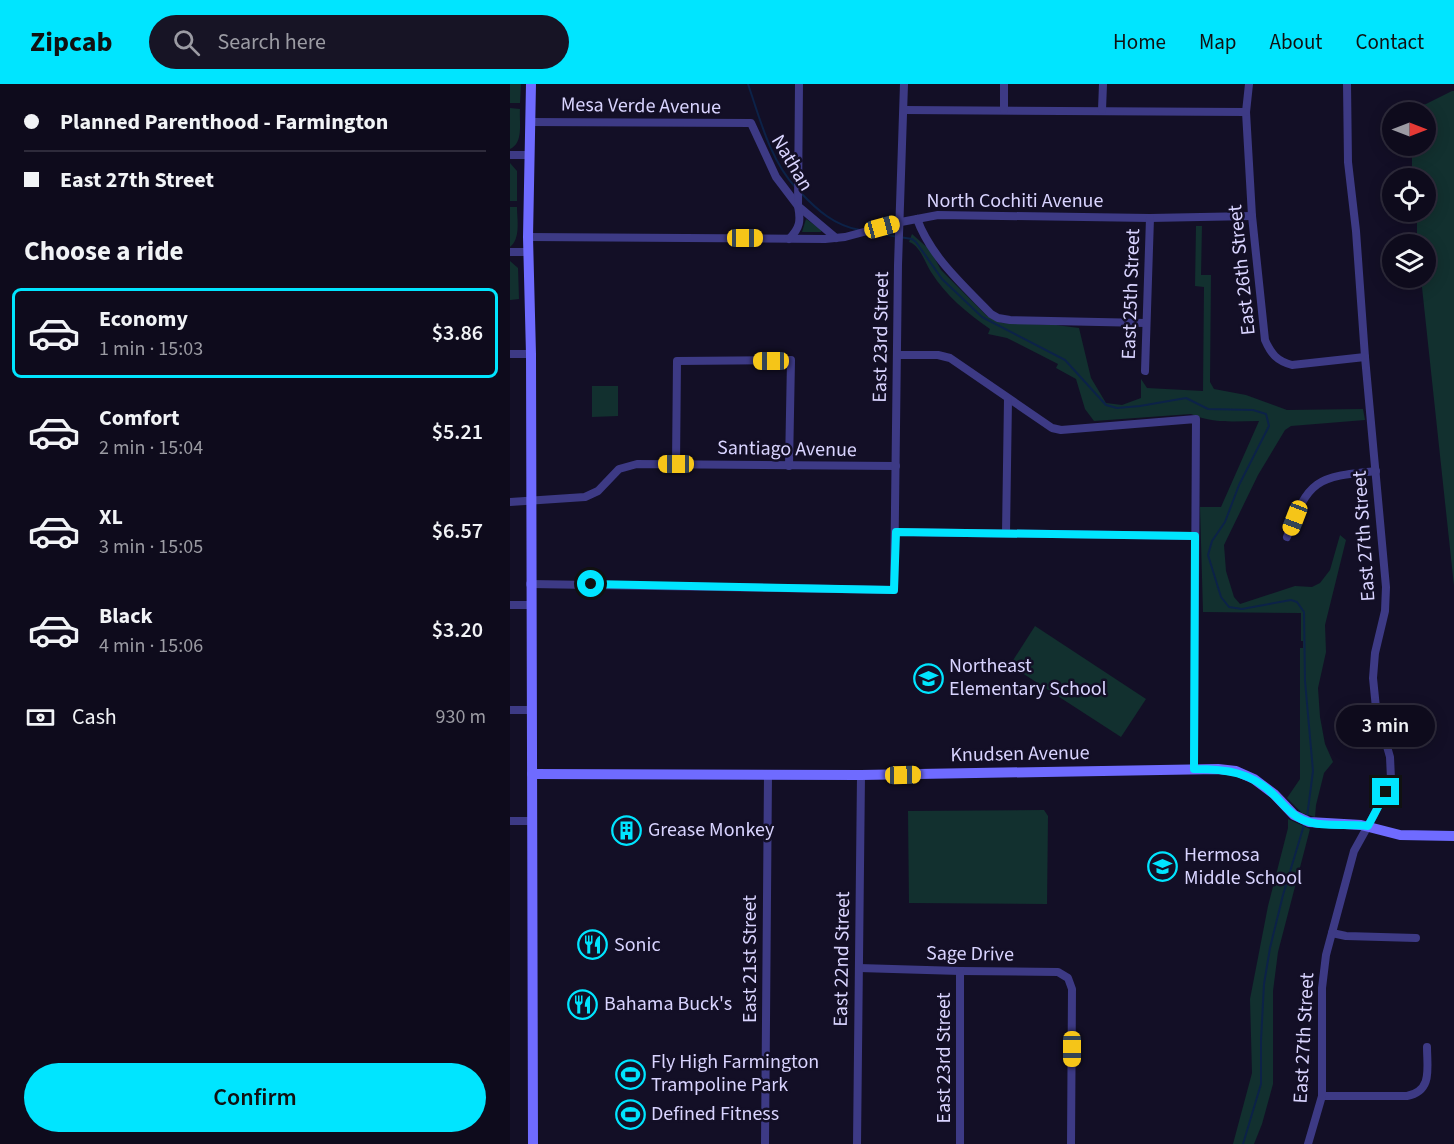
<!DOCTYPE html>
<meta charset="utf-8">
<style>
:root{--surface:#0e0b1c;--page:#171425;--text:#f1f3f6;--muted:#9b9ba3;--line:#2e2b3b;--accent:#00e5ff}
body{margin:0;font-family:"Source Sans 3",sans-serif;background:var(--page);color:var(--text);height:100vh;display:flex;flex-direction:column;font-size:22px;white-space:nowrap}
*{box-sizing:border-box;margin:0}
p{font-size:20px;color:var(--muted)}
.icon{flex:none;width:33px;height:33px;fill:none;stroke:currentColor;stroke-width:2;stroke-linecap:round;stroke-linejoin:round}
.map{position:relative;flex:1;overflow:hidden}
.sheet{display:flex;flex-direction:column;background:var(--surface);width:510px}
.sheet>*{flex:none}
.guide{display:grid;align-content:center;height:132px;padding:0 24px;background:var(--surface)}
.needle{width:39px;rotate:90deg}
.tools{position:absolute;left:872px;top:18px;display:grid;gap:12px}
.tools a{display:grid;place-items:center;width:54px;height:54px;border-radius:50%;background:var(--surface);box-shadow:0 3px 15px #0003,0 0 0 2px var(--line);font-size:30px}
.end{position:absolute;width:27px;height:27px;margin:-14px;border:8px solid #00e5ff;background:#111;box-shadow:0 0 0 3px #111}
.from{border-radius:50%}
.bubble{position:absolute;height:42px;border-radius:21px;background:var(--surface);box-shadow:0 3px 15px #0003,0 0 0 2px var(--line);font-size:20px;font-weight:600;line-height:42px;text-align:center}
.car{position:absolute;width:18px;height:36px;margin:-18px -9px;border-radius:8px;box-shadow:0 0 4px 2px #0007;background:linear-gradient(#f5c518 24%,#345 0 40%,#f5c518 0 76%,#345 0 86%,#f5c518 0)}
.guide b{display:flex;align-items:center;gap:21px;height:57px;font-size:22px}
.guide b+b{border-top:2px solid var(--line)}
.guide i{width:15px;height:15px;background:var(--text)}
ul{padding:0;list-style:none}
li{display:flex;align-items:center;gap:18px;height:90px;margin:0 12px 9px;padding:0 12px;border:3px solid transparent;border-radius:9px}
li div{flex:1}
li b{display:block;font-size:22px}
li em{font-style:normal;font-weight:600}
li.active{border-color:var(--accent)}
li>.icon{width:54px;height:54px;stroke-width:1.5}
h2{padding:0 24px;font-size:27px;line-height:72px}
.pay{display:flex;align-items:center;gap:15px;height:66px;padding:0 24px;font-size:22px}
.pay p{margin-inline-start:auto}
.cta{display:flex;gap:12px;margin-top:auto;padding:12px 24px}
.cta a{flex:1;height:69px;border-radius:36px;background:var(--accent);color:#111;font-size:24px;font-weight:600;line-height:69px;text-align:center}
header{display:flex;align-items:center;gap:36px;box-sizing:border-box;height:84px;padding:0 30px;background:var(--accent);color:#111}
header strong{font-size:28px}
nav{display:flex;gap:33px;margin-inline-start:auto;font-size:21px}
.search{width:420px;height:54px;background:var(--page);display:flex;align-items:center;gap:15px;box-sizing:border-box;padding:0 21px;border-radius:33px;color:var(--muted);font-size:22px}
main{display:flex;flex:1;min-height:0}
.map>svg:first-child{display:block}
</style>
<header>
<strong>Zipcab</strong>
<div class="search"><svg class="icon" aria-label="search" viewBox="0 0 24 24"><circle cx="10" cy="10" r="6"/><path d="M15 15l6 6"/></svg>Search here</div>
<nav><a>Home</a><a>Map</a><a>About</a><a>Contact</a></nav>
</header>
<main>
<section class="sheet">
<div class="guide">
<b><i class="from"></i>Planned Parenthood - Farmington</b>
<b><i></i>East 27th Street</b>
</div>
<h2>Choose a ride</h2>
<ul>
<li class="active"><svg class="icon" aria-label="car" viewBox="0 0 24 24"><path d="M5 17H2v-5l4-1 3-4h7l3 4 3 1v5h-3M9 17h6M6 11h13"/><circle cx="7" cy="17" r="2"/><circle cx="17" cy="17" r="2"/></svg><div><b>Economy</b><p>1 min · 15:03</p></div><em>$3.86</em></li>
<li><svg class="icon" aria-label="car" viewBox="0 0 24 24"><path d="M5 17H2v-5l4-1 3-4h7l3 4 3 1v5h-3M9 17h6M6 11h13"/><circle cx="7" cy="17" r="2"/><circle cx="17" cy="17" r="2"/></svg><div><b>Comfort</b><p>2 min · 15:04</p></div><em>$5.21</em></li>
<li><svg class="icon" aria-label="car" viewBox="0 0 24 24"><path d="M5 17H2v-5l4-1 3-4h7l3 4 3 1v5h-3M9 17h6M6 11h13"/><circle cx="7" cy="17" r="2"/><circle cx="17" cy="17" r="2"/></svg><div><b>XL</b><p>3 min · 15:05</p></div><em>$6.57</em></li>
<li><svg class="icon" aria-label="car" viewBox="0 0 24 24"><path d="M5 17H2v-5l4-1 3-4h7l3 4 3 1v5h-3M9 17h6M6 11h13"/><circle cx="7" cy="17" r="2"/><circle cx="17" cy="17" r="2"/></svg><div><b>Black</b><p>4 min · 15:06</p></div><em>$3.20</em></li>
</ul>
<div class="pay"><svg class="icon" aria-label="cash" viewBox="0 0 24 24"><path d="M3 7h18v10H3z"/><circle cx="12" cy="12" r="2"/></svg>Cash<p>930 m</p></div>
<div class="cta"><a>Confirm</a></div>
</section>
<div class="map">
<svg width="944" height="1060" viewBox="0 0 944 1060">
<rect width="100%" height="100%" fill="#130f26"/>
<g fill="#12302f">
<path d="M0 0H11L10 19H0Z"/>
<path d="M942 7H944V502L911 194H915V160H907V128H915V94H902V62H915V28H901L900 24 916 20Z"/>
<path d="M0 24 10 25C9 38 14 59 0 65Z"/>
<path d="M0 79 7 87V117H0Z"/>
<path d="M0 123H7C7 135 11 155 0 163Z"/>
<path d="M296 135 312 146 311 148H292Z"/>
<path d="M686 142H692L691 191H701L700 298 704 305 736 311 777 326 853 325 855 336 781 342 775 346 748 391 714 461 716 487 724 513 730 520 785 502 802 503 810 499 820 486 830 451 836 456 815 541 816 568 808 604 810 633 815 660 823 678 814 689 806 721 805 733 792 729 777 714 790 695V564H793V557H791V529L693 528 690 423H711L749 337C725 337 703 340 681 330L584 337 575 325 566 295 546 284 548 280 497 254 478 250 480 245C456 228 437 213 421 188 415 179 410 161 399 158L402 150 420 166 431 186 477 232 492 239 546 241 569 244 581 294 596 319 612 321 631 314V295L637 304 693 307 694 203 685 202Z"/>
<path d="M0 177 8 184 9 215 0 216Z"/>
<path d="M82 302H108V332L82 333Z"/>
<path d="M525 542 636 615 611 653 500 581Z"/>
<path d="M534 726 538 732 537 820 399 819 398 727Z"/>
<path d="M778 735 800 745 768 868 763 907V1000L752 1040 744 1060H723L742 989 740 915 758 822 778 744Z"/>
</g>
<g fill="none" stroke-linecap="round" stroke-linejoin="round">
<g stroke="#0c2248" stroke-width="2">
<path d="M238 0C250 35 260 76 286 104"/>
<path d="M290 108C307 126 325 142 350 146"/>
<path d="M364 149 402 155 406 158 432 195 472 233 555 276 596 321 607 324 630 322 676 314 698 325 743 326 756 330 759 342 729 401 715 438 702 457 698 471 711 513 719 523 732 525 781 516 787 518 794 528 795 597 803 687 797 733"/>
<path d="M733 1060 751 1000V956L754 900 760 864 773 811 794 741"/>
</g>
<g stroke="#3d3a85" stroke-width="8">
<path d="M739 0 736 28 742 132 755 256C761 270 767 277 782 281L855 273"/>
<path d="M394 26 736 28"/>
<path d="M494 26V0"/>
<path d="M592 26 593 0"/>
<path d="M20 38 241 39 266 93 288 122 326 154"/>
<path d="M0 71H19"/>
<path d="M407 135C421 173 453 201 481 230L488 234 500 236 636 239"/>
<path d="M18 153 315 155 335 153 391 138 428 131 640 134 742 132"/>
<path d="M279 155C290 144 291 137 288 122L289 0"/>
<path d="M0 168H18"/>
<path d="M0 270H21"/>
<path d="M387 271H428L440 274 542 344 551 346 686 335 684 685"/>
<path d="M635 287 640 134"/>
<path d="M166 380 167 277 281 276 279 382"/>
<path d="M0 418 75 413 88 407 109 385 127 380 386 382"/>
<path d="M386 448 685 452"/>
<path d="M496 449 498 315"/>
<path d="M777 453C799 395 806 393 866 387"/>
<path d="M20 500 384 506 388 181 394 0"/>
<path d="M0 521H20"/>
<path d="M0 626H21"/>
<path d="M0 737H22"/>
<path d="M822 849 836 852 906 854"/>
<path d="M349 884 450 887 548 888 558 894 562 905 561 1060"/>
<path d="M812 1012H897C923 1007 917 984 917 963"/>
<path d="M255 1060 258 690"/>
<path d="M347 1060 351 691"/>
<path d="M450 1060V887"/>
<path d="M798 1060 812 1012V904L816 871 844 767 864 731 881 695 880 673 866 624 863 594 865 569 875 527 876 503 855 273 846 147 838 78 837 0"/>
</g>
<g stroke="#6f6bff" stroke-width="10">
<path d="M21 0 18 153 21 270 23 1060"/>
<path d="M22 690 351 691 708 685 726 687 744 695 764 710 784 731 799 738 851 741 890 751 944 752"/>
</g>
</g>
<g fill="none" stroke-linecap="round" stroke-linejoin="round">
<path stroke="#00e5ff" stroke-width="8" d="M81 500 384 506 386 448 685 452 684 685C716 685 742 688 765 712 774 721 781 731 793 736 813 744 837 739 858 742L876 708"/>
</g>
<defs>
<symbol id="school-ring" viewBox="-11 -11 22 22"><circle r="9.5" fill="#130f26" stroke="#00e5ff" stroke-width="1.5"/><path d="M0-5L7-2L0 1L-7-2ZM-4 1L0 2.5L4 1V4Q0 6-4 4Z" fill="#00e5ff"/></symbol>
<symbol id="building-ring" viewBox="-11 -11 22 22"><circle r="9.5" fill="#130f26" stroke="#00e5ff" stroke-width="1.5"/><path d="M-4-6H4V6H1V3H-1V6H-4ZM-2.5-4.3h1.7v1.8h-1.7ZM.8-4.3h1.7v1.8H.8ZM-2.5-1h1.7V.8h-1.7ZM.8-1h1.7V.8H.8Z" fill="#00e5ff"/></symbol>
<symbol id="restaurant-ring" viewBox="-11 -11 22 22"><circle r="9.5" fill="#130f26" stroke="#00e5ff" stroke-width="1.5"/><path d="M-5-6h1v4h1v-4h1v4h1v-4h1v5L-1.5 .5V6h-2V.5L-5-1ZM5-6V6H3V1.5H1.5Q1.5-4 5-6Z" fill="#00e5ff"/></symbol>
<symbol id="stadium-ring" viewBox="-11 -11 22 22"><circle r="9.5" fill="#130f26" stroke="#00e5ff" stroke-width="1.5"/><path d="M0-5a6.5 5 0 1 0 0 10a6.5 5 0 1 0 0-10ZM-3.5-1.8h7v3.6h-7Z" fill="#00e5ff"/></symbol>
</defs>
<g fill-rule="evenodd">
<use href="#school-ring" x="402" y="578" width="33" height="33"/>
<use href="#building-ring" x="100" y="730" width="33" height="33"/>
<use href="#school-ring" x="636" y="766" width="33" height="33"/>
<use href="#restaurant-ring" x="66" y="844" width="33" height="33"/>
<use href="#restaurant-ring" x="56" y="904" width="33" height="33"/>
<use href="#stadium-ring" x="104" y="974" width="33" height="33"/>
<use href="#stadium-ring" x="104" y="1014" width="33" height="33"/>
</g>
<g text-anchor="middle" dominant-baseline="central" stroke-width="5" stroke-linejoin="round" paint-order="stroke">
<g font-size="20" fill="#d9d4ff" stroke="#130f26">
<text transform="translate(131 22) rotate(1)">Mesa Verde Avenue</text>
<text transform="translate(282 79) rotate(59)">Nathan</text>
<text x="505" y="117">North Cochiti Avenue</text>
<text transform="translate(732 186) rotate(-96)">East 26th Street</text>
<text transform="translate(621 210) rotate(-88)">East 25th Street</text>
<text transform="translate(371 253) rotate(-89)">East 23rd Street</text>
<text transform="translate(277 365) rotate(1)">Santiago Avenue</text>
<text transform="translate(854 452) rotate(-94)">East 27th Street</text>
<text transform="translate(510 670) rotate(-1)">Knudsen Avenue</text>
<text transform="translate(460 870) rotate(1)">Sage Drive</text>
<text transform="translate(240 875) rotate(-90)">East 21st Street</text>
<text transform="translate(332 875) rotate(-89)">East 22nd Street</text>
<text transform="translate(794 954) rotate(-87)">East 27th Street</text>
<text transform="translate(434 974) rotate(-90)">East 23rd Street</text>
</g>
<g font-size="20" fill="#d9d4ff" stroke="#130f26" text-anchor="start">
<text x="439" y="582">Northeast<tspan x="439" dy="23">Elementary School</tspan></text>
<text x="138" y="746">Grease Monkey</text>
<text x="674" y="771">Hermosa<tspan x="674" dy="23">Middle School</tspan></text>
<text x="104" y="861">Sonic</text>
<text x="94" y="920">Bahama Buck's</text>
<text x="141" y="978">Fly High Farmington<tspan x="141" dy="23">Trampoline Park</tspan></text>
<text x="141" y="1030">Defined Fitness</text>
</g>
</g>
</svg>
<div class="tools">
<a><svg class="needle" viewBox="-14 -14 28 28"><path d="M0-13l5 13h-10z" fill="#e53935"/><path d="M0 13l5-13h-10z" fill="#9b9ba3"/></svg></a>
<a><svg class="icon" aria-label="locate" viewBox="0 0 24 24"><circle cx="12" cy="12" r="6"/><path d="M12 2v4M12 18v4M2 12h4M18 12h4"/></svg></a>
<a><svg class="icon" aria-label="layers" viewBox="0 0 24 24"><path d="M12 4l9 5-9 5-9-5zM3 14l9 5 9-5"/></svg></a>
</div>
<i class="end from" style="left:81px;top:500px"></i>
<i class="end" style="left:876px;top:708px"></i>
<div class="bubble" style="left:826px;top:621px;width:99px">3 min</div>
<i class="car" style="left:372px;top:143px;rotate:75deg"></i>
<i class="car" style="left:235px;top:154px;rotate:90deg"></i>
<i class="car" style="left:261px;top:277px;rotate:270deg"></i>
<i class="car" style="left:166px;top:380px;rotate:270deg"></i>
<i class="car" style="left:785px;top:434px;rotate:201deg"></i>
<i class="car" style="left:393px;top:691px;rotate:89deg"></i>
<i class="car" style="left:562px;top:965px;rotate:180deg"></i>
</div>
</main>
